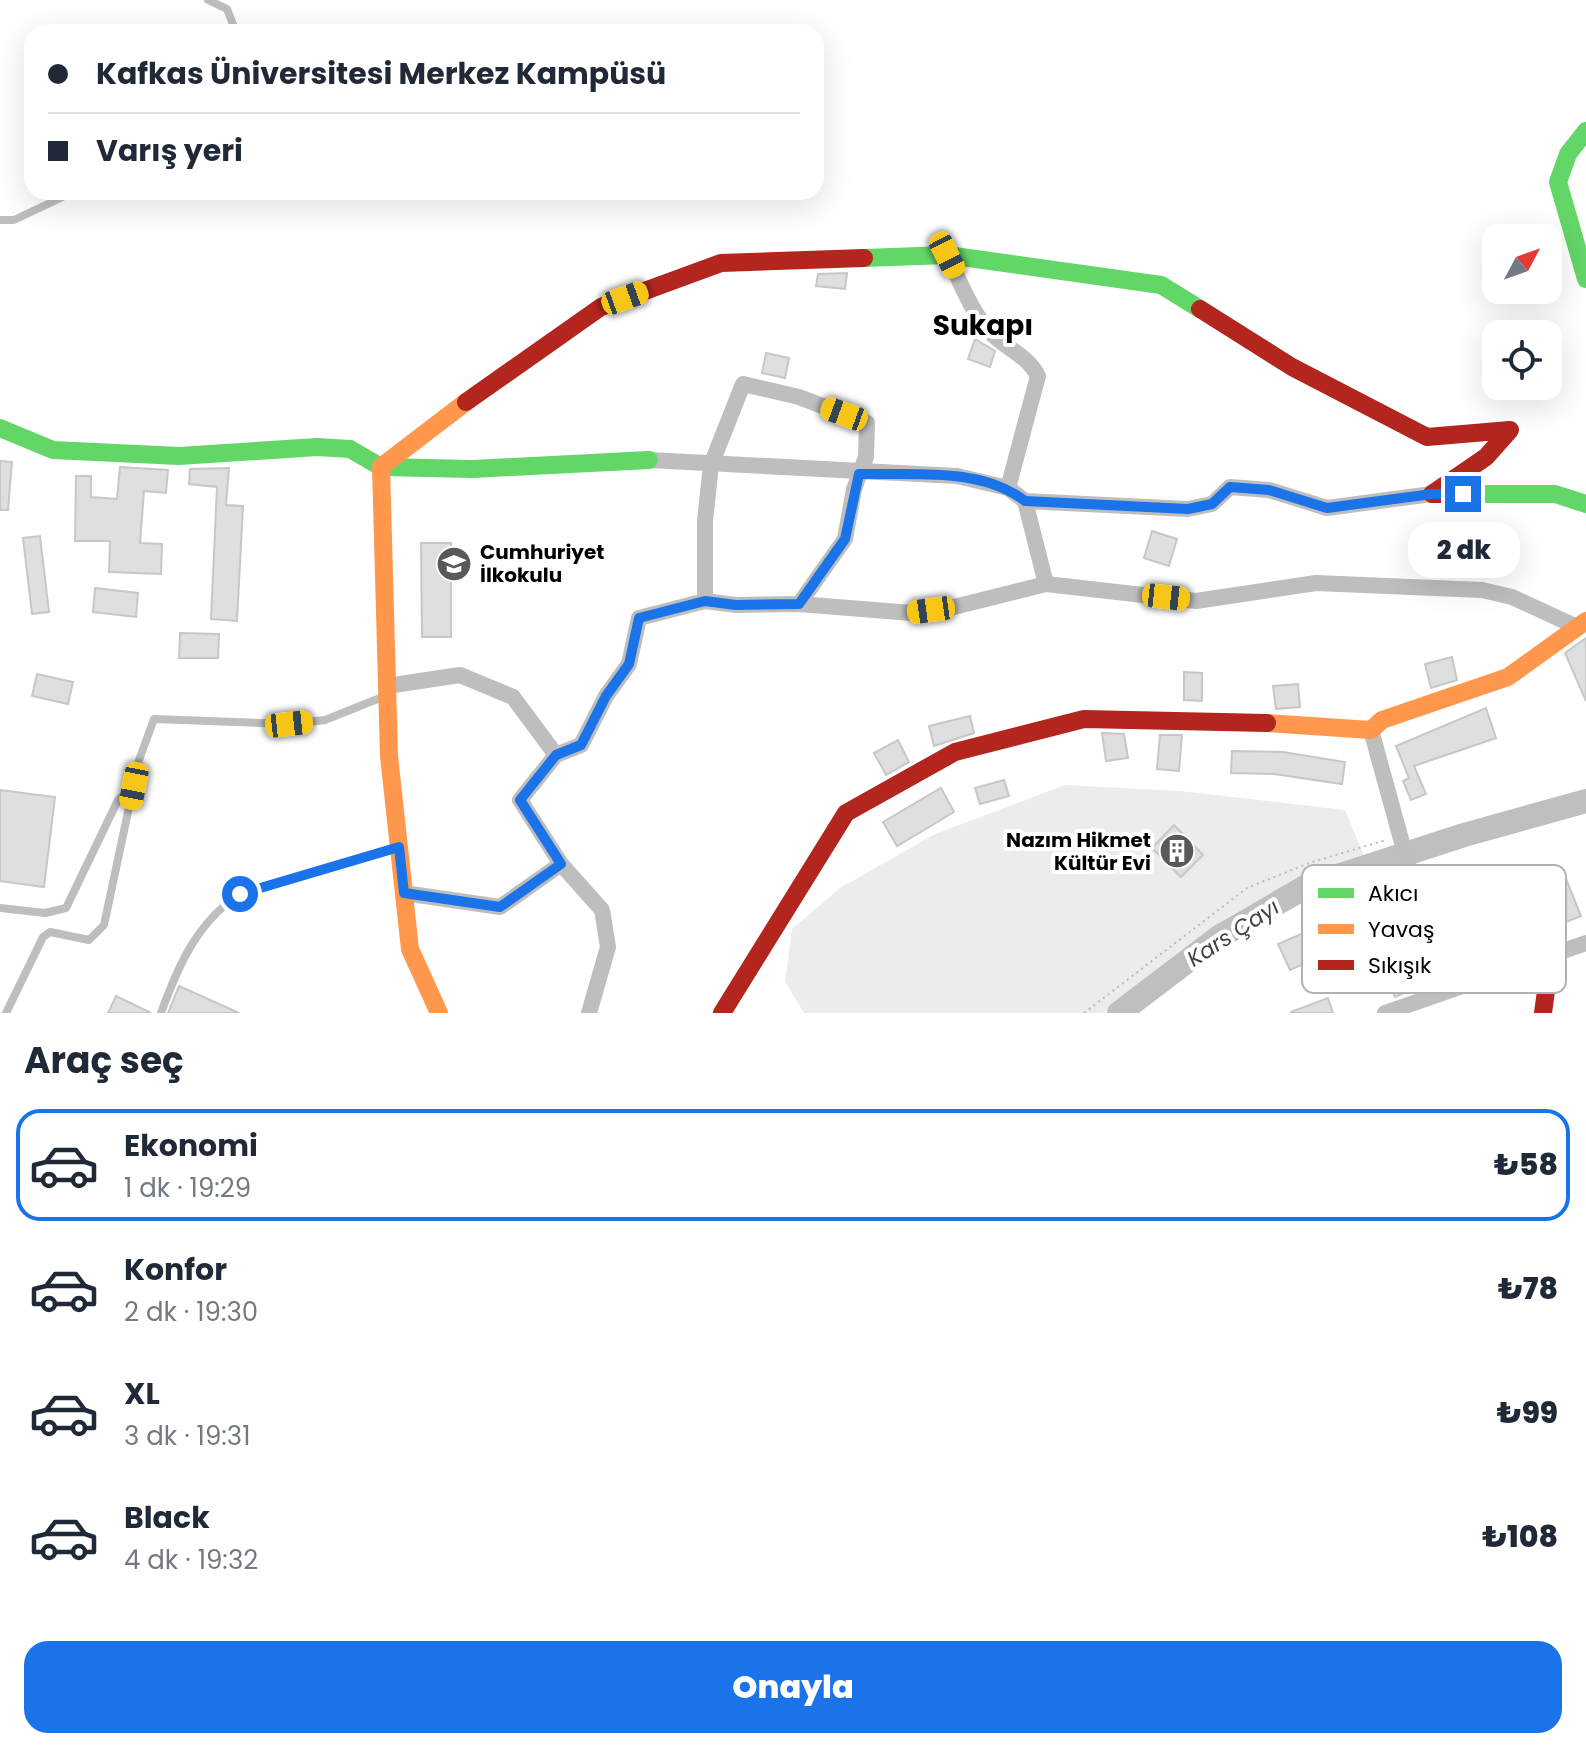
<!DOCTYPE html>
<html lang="tr">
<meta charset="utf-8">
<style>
:root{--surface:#fff;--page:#f2f2f3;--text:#1f2937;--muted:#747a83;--line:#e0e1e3;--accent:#1a73e8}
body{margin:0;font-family:Poppins,sans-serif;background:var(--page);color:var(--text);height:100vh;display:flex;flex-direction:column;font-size:30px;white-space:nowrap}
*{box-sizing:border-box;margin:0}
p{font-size:26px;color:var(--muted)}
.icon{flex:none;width:44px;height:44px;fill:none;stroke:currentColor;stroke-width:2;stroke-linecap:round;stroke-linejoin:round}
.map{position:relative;height:1013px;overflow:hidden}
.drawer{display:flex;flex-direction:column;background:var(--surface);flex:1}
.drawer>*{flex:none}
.hud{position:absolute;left:24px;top:24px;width:800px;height:176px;border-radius:24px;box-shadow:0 8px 32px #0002;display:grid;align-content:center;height:176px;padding:0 24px;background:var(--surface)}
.needle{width:52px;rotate:49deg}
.buttons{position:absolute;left:1482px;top:224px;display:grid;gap:16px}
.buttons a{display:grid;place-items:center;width:80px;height:80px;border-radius:16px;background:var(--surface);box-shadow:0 8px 32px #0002;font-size:40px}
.end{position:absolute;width:36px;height:36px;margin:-18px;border:10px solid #1a73e8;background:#fff;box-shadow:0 0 0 4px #fff}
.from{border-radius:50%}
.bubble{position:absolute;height:56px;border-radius:24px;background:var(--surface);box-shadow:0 8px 32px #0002;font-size:26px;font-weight:800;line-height:56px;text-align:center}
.car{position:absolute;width:24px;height:48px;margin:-24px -12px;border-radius:10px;box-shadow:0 0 6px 2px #0007;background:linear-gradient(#f5c518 24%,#345 0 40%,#f5c518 0 76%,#345 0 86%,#f5c518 0)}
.hud b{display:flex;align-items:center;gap:28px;height:76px;font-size:30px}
.hud b+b{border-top:2px solid var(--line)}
.hud i{width:20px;height:20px;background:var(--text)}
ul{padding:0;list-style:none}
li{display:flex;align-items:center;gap:24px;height:112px;margin:0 16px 12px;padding:0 8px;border:4px solid transparent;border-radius:24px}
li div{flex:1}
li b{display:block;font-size:30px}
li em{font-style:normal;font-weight:800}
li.active{border-color:var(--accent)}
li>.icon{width:72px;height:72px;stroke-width:1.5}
h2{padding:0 24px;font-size:36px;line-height:96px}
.primary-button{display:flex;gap:16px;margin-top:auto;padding:16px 24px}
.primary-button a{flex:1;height:92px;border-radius:24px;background:var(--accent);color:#fff;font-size:32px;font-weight:800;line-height:92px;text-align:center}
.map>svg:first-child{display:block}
</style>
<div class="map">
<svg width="1586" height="1013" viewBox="0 0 1586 1013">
<rect width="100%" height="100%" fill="#fff"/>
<path fill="#ececec" d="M1065 785 1180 791 1345 810 1364 856 1298 879 1228 917 1104 1013H804L785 982 792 929 840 888 933 835Z"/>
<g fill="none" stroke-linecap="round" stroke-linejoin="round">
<path stroke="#bfbfbf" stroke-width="24" d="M1119 1013 1219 937 1307 886 1464 835 1586 801"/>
</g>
<g fill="#dfdfdf" stroke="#c7c7c7" stroke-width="2">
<path d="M847 273 845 289 816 286 818 274Z"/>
<path d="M975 339 995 351 990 367 968 359Z"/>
<path d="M766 353 789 358 785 378 762 373Z"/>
<path d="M0 461 12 462 8 510H0Z"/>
<path d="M120 467 168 470 166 493 144 491 140 543 162 544 161 574 109 572 110 541H75L76 476H91V497L117 499Z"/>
<path d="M229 468 226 505 243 506 237 621 211 619 217 487 189 484 190 469Z"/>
<path d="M1152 531 1177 539 1169 566 1144 558Z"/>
<path d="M40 536 49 612 32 614 23 538Z"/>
<path d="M421 543H451V637H422Z"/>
<path d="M95 588 138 593 136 617 93 612Z"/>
<path d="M180 633 219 634 218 658H179Z"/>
<path d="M1586 638V701L1565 653Z"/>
<path d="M1452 657 1457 680 1431 688 1425 664Z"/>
<path d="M1184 672 1202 673V701L1184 700Z"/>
<path d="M37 674 73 682 68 704 32 696Z"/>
<path d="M1298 684 1300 707 1276 709 1273 686Z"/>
<path d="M1486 708 1496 738 1414 766 1426 794 1411 800 1403 781 1409 778 1396 746Z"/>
<path d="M970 716 974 733 934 746 929 726Z"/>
<path d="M1102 733 1124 734 1128 758 1106 761Z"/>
<path d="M1160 735H1182L1179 771 1157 769Z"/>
<path d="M898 740 909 762 886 775 874 753Z"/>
<path d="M1232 751 1283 752 1345 762 1342 784 1274 774 1231 773Z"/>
<path d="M1004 780 1009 796 980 804 975 788Z"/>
<path d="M941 788 954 812 897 846 883 822Z"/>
<path d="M0 790 55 797 44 887 0 881Z"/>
<path d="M1174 825 1203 855 1181 877 1152 848Z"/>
<path d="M1564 874 1581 916 1564 923 1546 882Z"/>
<path d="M1352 912 1364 937 1290 970 1278 944Z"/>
<path d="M1406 919 1421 957 1426 955 1436 980 1395 997 1384 972 1396 968 1381 929Z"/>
<path d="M179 986 239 1013H168Z"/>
<path d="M116 996 151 1013H108Z"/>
<path d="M1328 998 1333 1013H1291V1012Z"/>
</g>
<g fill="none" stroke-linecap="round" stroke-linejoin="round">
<path stroke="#b9b9b9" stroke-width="2" stroke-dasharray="2 4" stroke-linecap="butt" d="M1084 1013 1247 888 1309 863 1386 840"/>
<g stroke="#bebebe" stroke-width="8">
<path d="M208 0 227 9 236 32"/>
<path d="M0 220H14L73 192"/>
<path d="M0 908 45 913 66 908 118 800 133 787"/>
<path d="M6 1013 43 937 50 932 89 940 104 925 139 760 154 719 289 724 325 720 385 696"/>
<path d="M161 1013C178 966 197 922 240 894L398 847"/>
</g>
<g stroke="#bebebe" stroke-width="16">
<path d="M947 255C960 281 971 312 991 333 1007 349 1028 356 1038 376L1008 488"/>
<path d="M649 460 957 476 1008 488 1025 501 1188 509 1212 504 1230 487 1269 490 1327 508 1432 494"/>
<path d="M1025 501 1046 584"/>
<path d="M705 601V521L711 465 743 384 799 397 867 423 866 457 854 489 845 539 799 604"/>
<path d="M387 686 460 675 513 697 556 755"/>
<path d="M1371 730 1418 901 1453 989"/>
<path d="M404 893 500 907 561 864"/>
<path d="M589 1013 608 947 602 910 561 864 520 800 556 755 581 745 606 696 629 664 639 618 705 601 736 605 799 604 912 613 950 608 1046 584 1196 601 1316 583 1482 590 1512 597 1577 627"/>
<path d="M1385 1013 1586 943"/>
</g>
<g stroke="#63d668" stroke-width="18">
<path d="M1586 131 1568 154 1558 182 1586 279"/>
<path d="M864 258 947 255 1161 285 1200 309"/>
<path d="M0 428 53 450 179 456 317 447 350 449 381 467 473 469 649 460"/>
<path d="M1445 494H1555L1586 504"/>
</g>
<g stroke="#ff974d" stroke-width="18">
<path d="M1267 723 1371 730 1382 720 1508 677 1586 621"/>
<path d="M439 1013 410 949 389 756 381 467 466 402"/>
</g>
<g stroke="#b3261e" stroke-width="18">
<path d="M1200 309 1292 367 1427 437 1510 430 1486 457 1432 494H1445"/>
<path d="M466 402 601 307 721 263 864 258"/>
<path d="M722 1013 846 813 955 752 1084 719 1267 723"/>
<path d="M1543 1013 1551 954"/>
</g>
</g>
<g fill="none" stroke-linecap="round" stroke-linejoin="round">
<path stroke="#1a73e8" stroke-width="10" d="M240 894 399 847 404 893 500 907 561 864 520 800 556 755 581 745 606 696 629 664 639 618 705 601 736 605 799 604 845 539 859 474C913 475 981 467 1025 501L1188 509 1212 504 1230 487 1269 490 1327 508 1432 494H1463"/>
</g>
<defs>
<symbol id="school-disc" viewBox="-11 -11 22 22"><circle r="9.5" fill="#595959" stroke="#fff"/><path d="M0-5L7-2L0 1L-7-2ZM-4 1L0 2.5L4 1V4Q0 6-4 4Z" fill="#fff"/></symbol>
<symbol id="building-disc" viewBox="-11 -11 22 22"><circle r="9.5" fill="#595959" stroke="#fff"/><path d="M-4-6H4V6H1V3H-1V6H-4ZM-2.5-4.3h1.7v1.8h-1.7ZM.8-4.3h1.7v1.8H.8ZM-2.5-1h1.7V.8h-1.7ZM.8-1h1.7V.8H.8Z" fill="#fff"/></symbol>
</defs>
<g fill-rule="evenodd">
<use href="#school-disc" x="434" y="544" width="40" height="40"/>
<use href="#building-disc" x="1157" y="831" width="40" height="40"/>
</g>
<g text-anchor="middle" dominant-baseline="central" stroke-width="8" stroke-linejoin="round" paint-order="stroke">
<g font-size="20" font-weight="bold" fill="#000" stroke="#fff" text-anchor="start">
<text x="480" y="552">Cumhuriyet<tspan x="480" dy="23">İlkokulu</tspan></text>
<text x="1151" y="840" text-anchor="end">Nazım Hikmet<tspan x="1151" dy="23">Kültür Evi</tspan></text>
</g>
<g font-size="22" font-style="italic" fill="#444" stroke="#fff">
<text transform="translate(1233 933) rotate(-33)">Kars Çayı</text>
</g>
<g font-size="28" font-weight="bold" fill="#000" stroke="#fff">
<text x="983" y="325">Sukapı</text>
</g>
</g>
<rect x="1302" y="865" width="264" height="128" rx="12" fill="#fff" stroke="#b2b2b2" stroke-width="2"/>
<rect x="1318" y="888" width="36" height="10" fill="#63d668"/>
<rect x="1318" y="924" width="36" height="10" fill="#ff974d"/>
<rect x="1318" y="960" width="36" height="10" fill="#b3261e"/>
<g font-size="22" fill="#000">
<text x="1368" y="901">Akıcı</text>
<text x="1368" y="937">Yavaş</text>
<text x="1368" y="973">Sıkışık</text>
</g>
</svg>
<div class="buttons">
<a><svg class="needle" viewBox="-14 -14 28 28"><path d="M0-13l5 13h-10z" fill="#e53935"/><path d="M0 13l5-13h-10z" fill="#747a83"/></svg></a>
<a><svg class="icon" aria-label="locate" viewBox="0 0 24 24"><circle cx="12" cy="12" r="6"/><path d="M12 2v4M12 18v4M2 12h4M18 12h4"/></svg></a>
</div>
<i class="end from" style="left:240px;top:894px"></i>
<i class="end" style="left:1463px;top:494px"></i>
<div class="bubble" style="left:1408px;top:522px;width:112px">2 dk</div>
<i class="car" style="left:947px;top:255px;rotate:153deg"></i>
<i class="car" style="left:625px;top:298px;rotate:70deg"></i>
<i class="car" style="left:844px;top:414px;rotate:290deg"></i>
<i class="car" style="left:1166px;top:597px;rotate:96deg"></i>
<i class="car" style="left:931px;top:610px;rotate:262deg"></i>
<i class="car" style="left:289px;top:724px;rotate:84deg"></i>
<i class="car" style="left:134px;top:786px;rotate:191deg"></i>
<div class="hud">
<b><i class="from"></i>Kafkas Üniversitesi Merkez Kampüsü</b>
<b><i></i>Varış yeri</b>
</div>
</div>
<section class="drawer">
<h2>Araç seç</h2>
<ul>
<li class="active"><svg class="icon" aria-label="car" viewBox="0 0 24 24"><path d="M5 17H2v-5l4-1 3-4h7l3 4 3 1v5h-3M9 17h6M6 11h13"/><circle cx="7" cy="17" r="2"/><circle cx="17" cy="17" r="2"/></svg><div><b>Ekonomi</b><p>1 dk · 19:29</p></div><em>₺58</em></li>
<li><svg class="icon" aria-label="car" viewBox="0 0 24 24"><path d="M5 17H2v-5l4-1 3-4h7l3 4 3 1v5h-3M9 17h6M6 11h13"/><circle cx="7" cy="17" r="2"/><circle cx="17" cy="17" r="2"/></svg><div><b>Konfor</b><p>2 dk · 19:30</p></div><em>₺78</em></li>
<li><svg class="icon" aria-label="car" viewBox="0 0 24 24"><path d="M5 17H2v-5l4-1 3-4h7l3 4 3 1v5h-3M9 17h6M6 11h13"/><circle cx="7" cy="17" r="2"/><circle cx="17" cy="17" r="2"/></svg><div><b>XL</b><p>3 dk · 19:31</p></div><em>₺99</em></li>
<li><svg class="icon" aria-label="car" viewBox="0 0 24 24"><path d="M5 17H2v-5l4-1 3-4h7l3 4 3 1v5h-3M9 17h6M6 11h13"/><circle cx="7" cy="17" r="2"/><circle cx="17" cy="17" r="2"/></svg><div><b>Black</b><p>4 dk · 19:32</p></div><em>₺108</em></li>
</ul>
<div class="primary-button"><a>Onayla</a></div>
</section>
